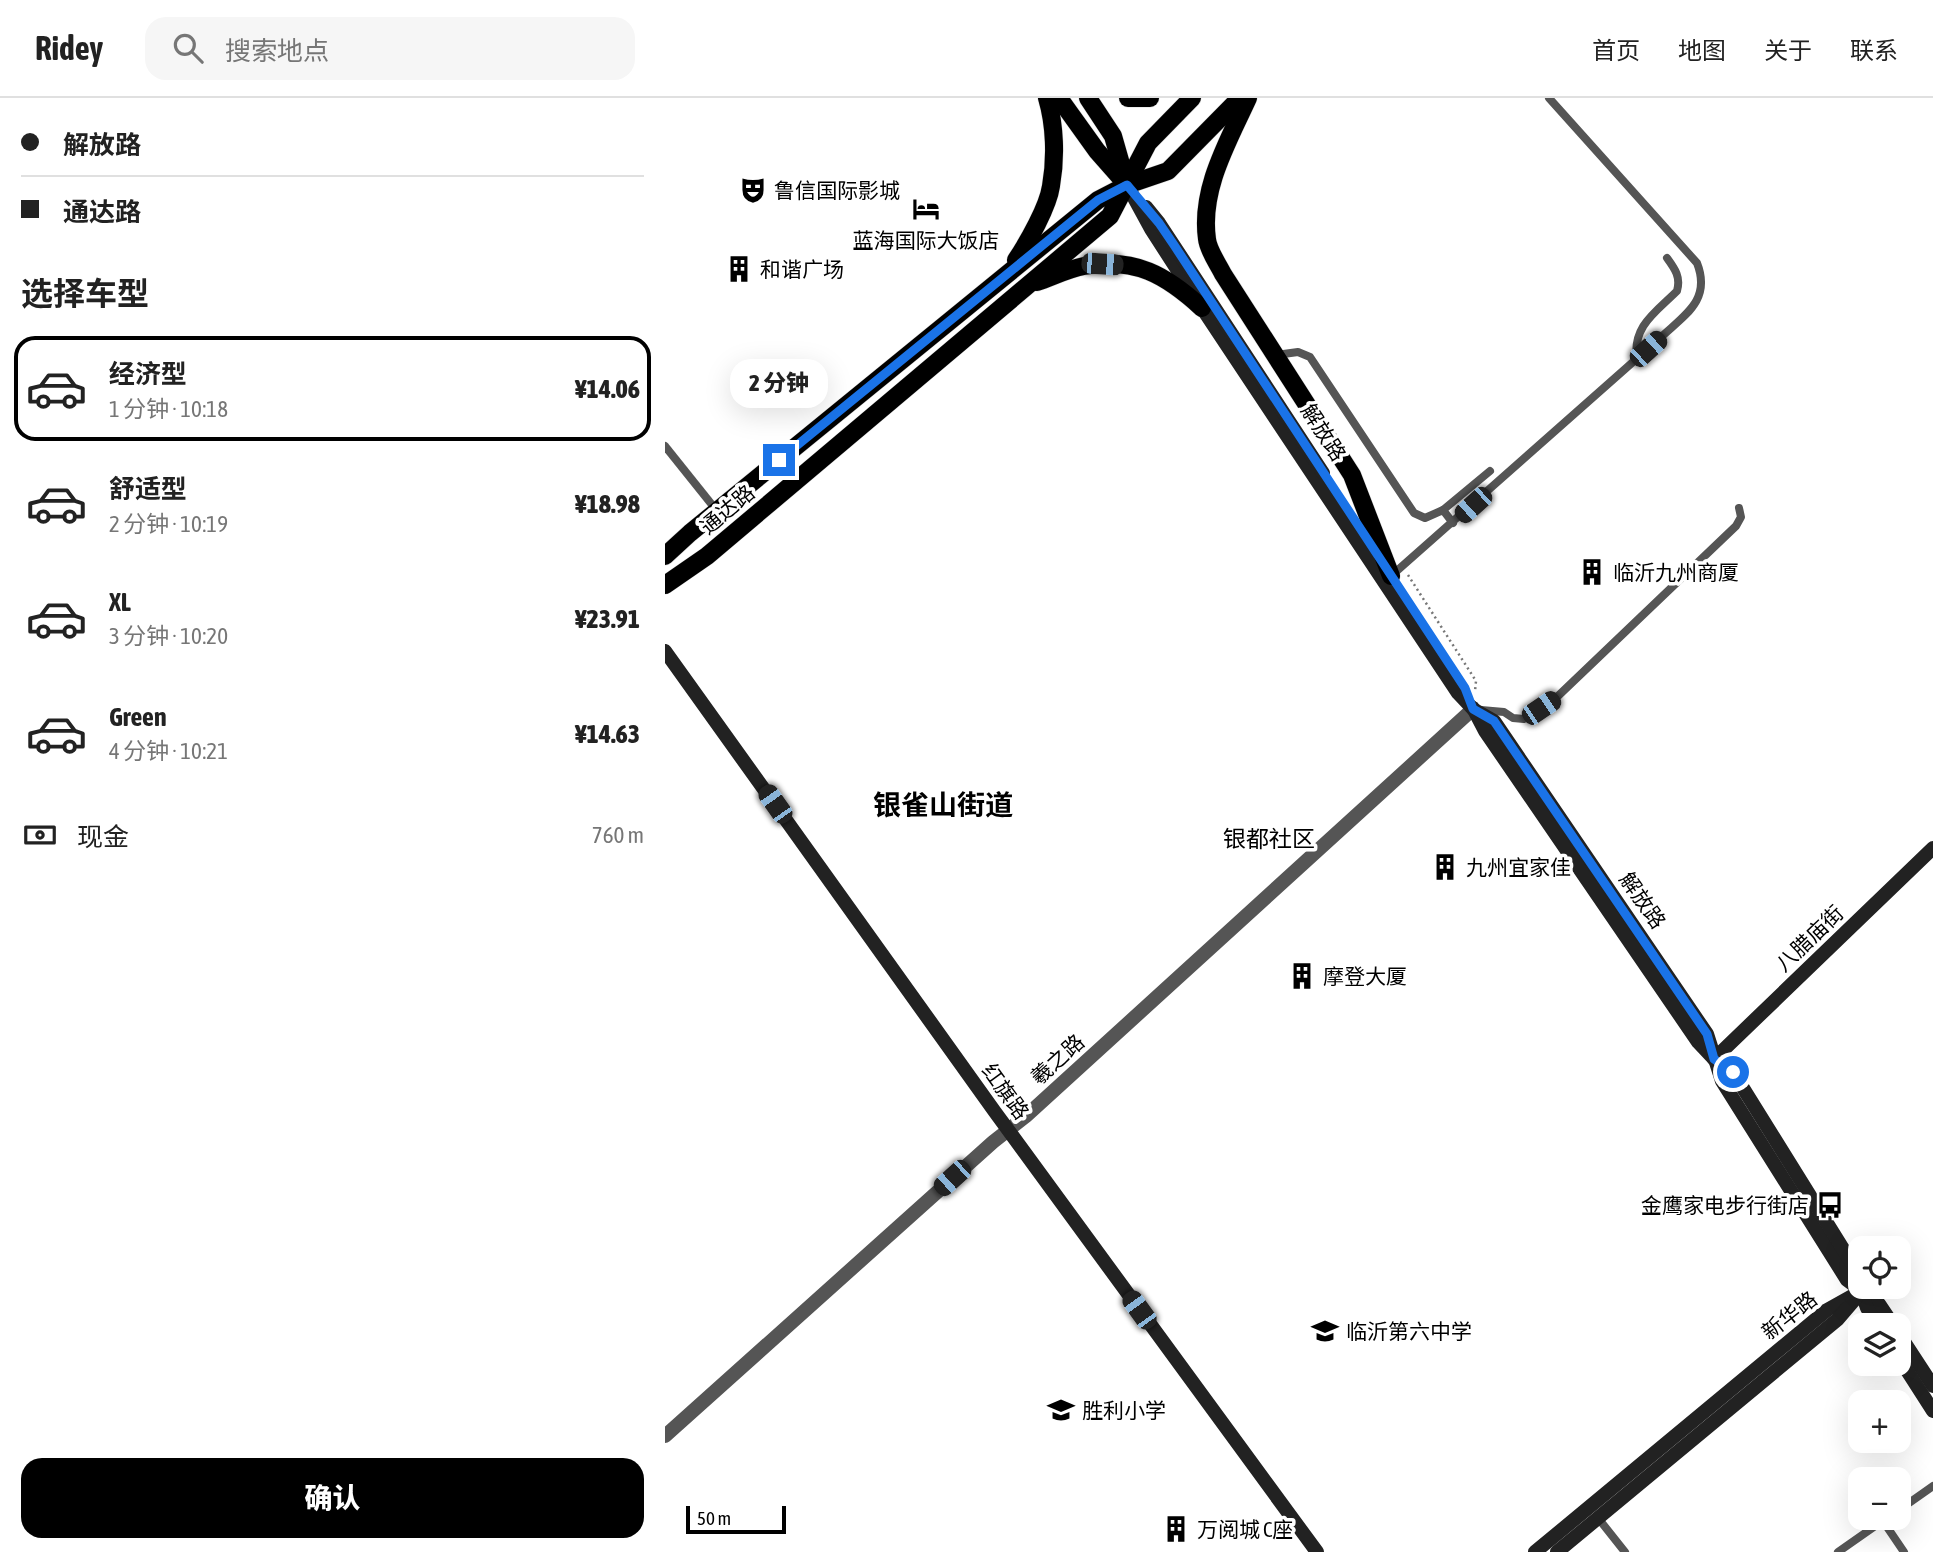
<!DOCTYPE html>
<html lang="zh">
<meta charset="utf-8">
<style>
:root{--surface:#fff;--page:#f6f6f6;--text:#222;--muted:#767676;--line:#e0e0e0;--accent:#000}
body{margin:0;font-family:"Asap Condensed","Noto Sans SC",sans-serif;background:var(--page);color:var(--text);height:100vh;display:flex;flex-direction:column;font-size:26px;white-space:nowrap}
*{box-sizing:border-box;margin:0}
p{font-size:23px;color:var(--muted)}
.icon{flex:none;width:38px;height:38px;fill:none;stroke:currentColor;stroke-width:2;stroke-linecap:round;stroke-linejoin:round}
.map{position:relative;flex:1;overflow:hidden}
.side{display:flex;flex-direction:column;background:var(--surface);width:665px}
.side>*{flex:none}
.hud{display:grid;align-content:center;height:154px;padding:0 21px;background:var(--surface)}
.controls{position:absolute;left:1183px;top:1138px;display:grid;gap:14px}
.controls a{display:grid;place-items:center;width:63px;height:63px;border-radius:14px;background:var(--surface);box-shadow:0 7px 28px #0002;font-size:35px}
.scale{position:absolute;left:21px;bottom:18px;width:100px;box-sizing:border-box;padding-left:7px;border:4px solid #000;border-top:0;font-size:19px;line-height:24px;white-space:nowrap;color:#000;-webkit-text-stroke:5px #fff;paint-order:stroke}
.end{position:absolute;width:32px;height:32px;margin:-16px;border:9px solid #1a73e8;background:#fff;box-shadow:0 0 0 4px #fff}
.from{border-radius:50%}
.bubble{position:absolute;height:49px;border-radius:21px;background:var(--surface);box-shadow:0 7px 28px #0002;font-size:23px;font-weight:800;line-height:49px;text-align:center}
.car{position:absolute;width:21px;height:42px;margin:-21px -10px;border-radius:9px;box-shadow:0 0 5px 2px #0007;background:linear-gradient(#222 24%,#8ab4d8 0 40%,#222 0 76%,#8ab4d8 0 86%,#222 0)}
.hud b{display:flex;align-items:center;gap:24px;height:66px;font-size:26px}
.hud b+b{border-top:2px solid var(--line)}
.hud i{width:18px;height:18px;background:var(--text)}
ul{padding:0;list-style:none}
li{display:flex;align-items:center;gap:21px;height:105px;margin:0 14px 10px;padding:0 7px;border:4px solid transparent;border-radius:21px}
li div{flex:1}
li b{display:block;font-size:26px}
li em{font-style:normal;font-weight:800}
li.current{border-color:var(--accent)}
li>.icon{width:63px;height:63px;stroke-width:1.5}
h2{padding:0 21px;font-size:32px;line-height:84px}
.pay{display:flex;align-items:center;gap:18px;height:77px;padding:0 21px;font-size:26px}
.pay p{margin-inline-start:auto}
.primary-button{display:flex;gap:14px;margin-top:auto;padding:14px 21px}
.primary-button a{flex:1;height:80px;border-radius:21px;background:var(--accent);color:#fff;font-size:28px;font-weight:800;line-height:80px;text-align:center}
header{display:flex;align-items:center;gap:42px;box-sizing:border-box;height:98px;padding:0 35px;background:var(--surface);border-bottom:2px solid var(--line)}
header strong{font-size:33px}
nav{display:flex;gap:38px;margin-inline-start:auto;font-size:24px}
.search{width:490px;height:63px;background:var(--page);display:flex;align-items:center;gap:18px;box-sizing:border-box;padding:0 24px;border-radius:21px;color:var(--muted);font-size:26px}
main{display:flex;flex:1;min-height:0}
.map>svg:first-child{display:block}
</style>
<header>
<strong>Ridey</strong>
<div class="search"><svg class="icon" aria-label="search" viewBox="0 0 24 24"><circle cx="10" cy="10" r="6"/><path d="M15 15l6 6"/></svg>搜索地点</div>
<nav><a>首页</a><a>地图</a><a>关于</a><a>联系</a></nav>
</header>
<main>
<section class="side">
<div class="hud">
<b><i class="from"></i>解放路</b>
<b><i></i>通达路</b>
</div>
<h2>选择车型</h2>
<ul>
<li class="current"><svg class="icon" aria-label="car" viewBox="0 0 24 24"><path d="M5 17H2v-5l4-1 3-4h7l3 4 3 1v5h-3M9 17h6M6 11h13"/><circle cx="7" cy="17" r="2"/><circle cx="17" cy="17" r="2"/></svg><div><b>经济型</b><p>1 分钟 · 10:18</p></div><em>¥14.06</em></li>
<li><svg class="icon" aria-label="car" viewBox="0 0 24 24"><path d="M5 17H2v-5l4-1 3-4h7l3 4 3 1v5h-3M9 17h6M6 11h13"/><circle cx="7" cy="17" r="2"/><circle cx="17" cy="17" r="2"/></svg><div><b>舒适型</b><p>2 分钟 · 10:19</p></div><em>¥18.98</em></li>
<li><svg class="icon" aria-label="car" viewBox="0 0 24 24"><path d="M5 17H2v-5l4-1 3-4h7l3 4 3 1v5h-3M9 17h6M6 11h13"/><circle cx="7" cy="17" r="2"/><circle cx="17" cy="17" r="2"/></svg><div><b>XL</b><p>3 分钟 · 10:20</p></div><em>¥23.91</em></li>
<li><svg class="icon" aria-label="car" viewBox="0 0 24 24"><path d="M5 17H2v-5l4-1 3-4h7l3 4 3 1v5h-3M9 17h6M6 11h13"/><circle cx="7" cy="17" r="2"/><circle cx="17" cy="17" r="2"/></svg><div><b>Green</b><p>4 分钟 · 10:21</p></div><em>¥14.63</em></li>
</ul>
<div class="pay"><svg class="icon" aria-label="cash" viewBox="0 0 24 24"><path d="M3 7h18v10H3z"/><circle cx="12" cy="12" r="2"/></svg>现金<p>760 m</p></div>
<div class="primary-button"><a>确认</a></div>
</section>
<div class="map">
<svg width="1268" height="1454" viewBox="0 0 1268 1454">
<rect width="100%" height="100%" fill="#fff"/>
<g fill="none" stroke-linecap="round" stroke-linejoin="round">
<defs>
<g id="primary">
<path d="M394 0 432 53 462 87"/>
<path d="M423 0 448 38 460 80"/>
<path d="M463 0H485"/>
<path d="M583 0C563 44 535 91 542 141 543 152 553 166 558 176L687 377 726 478"/>
<path d="M351 162C363 144 383 109 386 88 391 60 390 27 382 0"/>
<path d="M372 184C387 179 403 171 419 168 470 159 501 177 537 210"/>
<path d="M0 458 25 435 433 102 462 87 503 73 575 0"/>
<path d="M0 487 42 458 445 118 483 45 527 0"/>
</g>
</defs>
<use href="#primary" stroke="#dbdbdb" stroke-width="19"/>
<path stroke="#777" stroke-width="2.5" stroke-dasharray="2 3.5" stroke-linecap="butt" d="M743 477 811 583 810 593"/>
<g stroke="#555" stroke-width="8">
<path d="M611 257 633 254 645 259 749 415 760 420 778 412 788 425"/>
<path d="M972 261C967 228 991 214 1012 193 1016 179 1010 171 1002 160"/>
<path d="M0 348 52 413"/>
<path d="M778 412 825 373"/>
<path d="M726 478 994 241C1018 218 1047 203 1032 165L884 0"/>
<path d="M816 612 839 614 848 620 859 621 893 598 1071 428 1076 419 1074 410"/>
<path d="M1234 1412 1268 1388"/>
<path d="M933 1420 960 1454"/>
<path d="M1218 1423 1239 1454"/>
<path d="M1173 1454 1223 1419"/>
</g>
<path stroke="#555" stroke-width="14" d="M0 1338 328 1044 361 1018 808 611"/>
<g stroke="#222" stroke-width="14">
<path d="M462 87 486 131 537 210 793 595 808 611 829 623 1042 936 1057 983 1182 1182 1214 1206 1228 1227"/>
<path d="M481 109 494 125 658 375"/>
<path d="M0 553 330 1014 652 1454"/>
<path d="M808 610 820 633 1033 944 1049 961 1068 974 1193 1175 1195 1187"/>
<path d="M1049 961 1268 750"/>
<path d="M1196 1193 1202 1210 1212 1227"/>
<path d="M1234 1236 1268 1288"/>
<path d="M1234 1260 1268 1313"/>
<path d="M870 1454 1162 1212 1196 1193"/>
<path d="M892 1454 1173 1221 1191 1200"/>
</g>
<use href="#primary" stroke="#000" stroke-width="18"/>
</g>
<g fill="none" stroke-linecap="round" stroke-linejoin="round">
<path stroke="#1a73e8" stroke-width="9" d="M114 362 433 102 462 87 494 125 509 147 800 590 808 611 829 623 1042 936 1049 961 1068 974"/>
</g>
<defs>
<symbol id="theatre-bare" viewBox="-9 -9 18 18"><path d="M-5-5.5Q0-4 5-5.5V0Q5 5 0 6Q-5 5-5 0ZM-3.3-2.5H-1v1.5H-3.3ZM1-2.5H3.3v1.5H1ZM-2.8 1Q0 5.5 2.8 1Z" fill="#000" stroke="#fff" stroke-width="2.5" paint-order="stroke"/></symbol>
<symbol id="hotel-bare" viewBox="-9 -9 18 18"><path d="M-6-4.5h1.5V1H6V5H4.5V3h-9V5H-6ZM-4 0a1.8 1.8 0 1 1 3.6 0ZM.5 0V-2.5h3Q6-2.5 6 0Z" fill="#000" stroke="#fff" stroke-width="2.5" paint-order="stroke"/></symbol>
<symbol id="building-bare" viewBox="-9 -9 18 18"><path d="M-4-6H4V6H1V3H-1V6H-4ZM-2.5-4.3h1.7v1.8h-1.7ZM.8-4.3h1.7v1.8H.8ZM-2.5-1h1.7V.8h-1.7ZM.8-1h1.7V.8H.8Z" fill="#000" stroke="#fff" stroke-width="2.5" paint-order="stroke"/></symbol>
<symbol id="bus-bare" viewBox="-9 -9 18 18"><path d="M-5-6H5V4H4V6H2V4H-2V6H-4V4H-5ZM-3.5-4V0h7V-4ZM-3.5 1.2v1.5H-2V1.2ZM2 1.2v1.5H3.5V1.2Z" fill="#000" stroke="#fff" stroke-width="2.5" paint-order="stroke"/></symbol>
<symbol id="school-bare" viewBox="-9 -9 18 18"><path d="M0-5L7-2L0 1L-7-2ZM-4 1L0 2.5L4 1V4Q0 6-4 4Z" fill="#000" stroke="#fff" stroke-width="2.5" paint-order="stroke"/></symbol>
</defs>
<g fill-rule="evenodd">
<use href="#theatre-bare" x="69" y="73" width="38" height="38"/>
<use href="#hotel-bare" x="242" y="92" width="38" height="38"/>
<use href="#building-bare" x="55" y="152" width="38" height="38"/>
<use href="#building-bare" x="908" y="455" width="38" height="38"/>
<use href="#building-bare" x="761" y="750" width="38" height="38"/>
<use href="#building-bare" x="618" y="859" width="38" height="38"/>
<use href="#bus-bare" x="1146" y="1088" width="38" height="38"/>
<use href="#school-bare" x="641" y="1214" width="38" height="38"/>
<use href="#school-bare" x="377" y="1293" width="38" height="38"/>
<use href="#building-bare" x="492" y="1412" width="38" height="38"/>
</g>
<g text-anchor="middle" dominant-baseline="central" stroke-width="7" stroke-linejoin="round" paint-order="stroke">
<g font-size="21" fill="#000" stroke="#fff" text-anchor="start">
<text x="109" y="92">鲁信国际影城</text>
<text x="261" y="142" text-anchor="middle">蓝海国际大饭店</text>
<text x="95" y="171">和谐广场</text>
<text x="948" y="474">临沂九州商厦</text>
<text x="801" y="769">九州宜家佳</text>
<text x="658" y="878">摩登大厦</text>
<text x="1144" y="1107" text-anchor="end">金鹰家电步行街店</text>
<text x="681" y="1233">临沂第六中学</text>
<text x="417" y="1312">胜利小学</text>
<text x="532" y="1431">万阅城 C座</text>
</g>
<g font-size="21" fill="#000" stroke="#fff">
<text transform="translate(659 334) rotate(57)">解放路</text>
<text transform="translate(62 411) rotate(-40)">通达路</text>
<text transform="translate(978 802) rotate(55)">解放路</text>
<text transform="translate(1144 840) rotate(-44)">八腊庙街</text>
<text transform="translate(392 961) rotate(-42)">羲之路</text>
<text transform="translate(341 993) rotate(54)">红旗路</text>
<text transform="translate(1124 1217) rotate(-38)">新华路</text>
</g>
<g font-size="23" fill="#000" stroke="#fff">
<text x="604" y="741">银都社区</text>
</g>
<g font-size="28" font-weight="bold" fill="#000" stroke="#fff">
<text x="278" y="707">银雀山街道</text>
</g>
</g>
</svg>
<div class="controls">
<a><svg class="icon" aria-label="locate" viewBox="0 0 24 24"><circle cx="12" cy="12" r="6"/><path d="M12 2v4M12 18v4M2 12h4M18 12h4"/></svg></a>
<a><svg class="icon" aria-label="layers" viewBox="0 0 24 24"><path d="M12 4l9 5-9 5-9-5zM3 14l9 5 9-5"/></svg></a>
<a>+</a>
<a>−</a>
</div>
<div class="scale">50 m</div>
<i class="end from" style="left:1068px;top:974px"></i>
<i class="end" style="left:114px;top:362px"></i>
<div class="bubble" style="left:65px;top:261px;width:98px">2 分钟</div>
<i class="car" style="left:437px;top:166px;rotate:94deg"></i>
<i class="car" style="left:983px;top:251px;rotate:48deg"></i>
<i class="car" style="left:808px;top:407px;rotate:228deg"></i>
<i class="car" style="left:876px;top:610px;rotate:56deg"></i>
<i class="car" style="left:110px;top:706px;rotate:325deg"></i>
<i class="car" style="left:287px;top:1080px;rotate:228deg"></i>
<i class="car" style="left:474px;top:1212px;rotate:324deg"></i>
</div>
</main>
